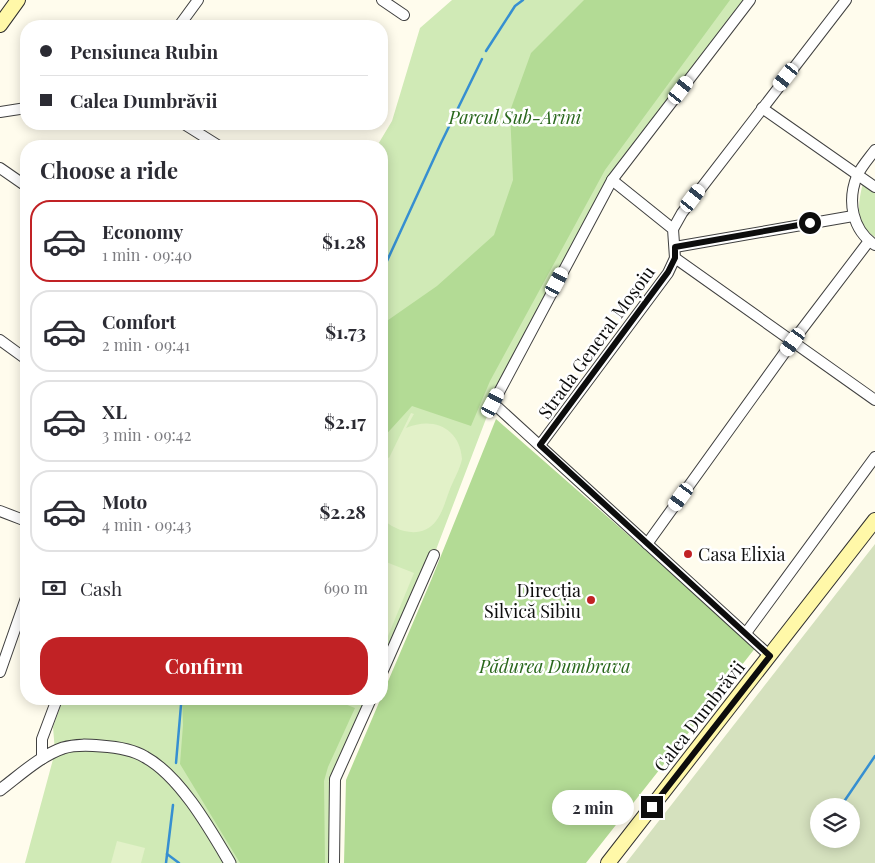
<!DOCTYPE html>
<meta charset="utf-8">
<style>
:root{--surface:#fff;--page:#f2f2f3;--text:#2b2b33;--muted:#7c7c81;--line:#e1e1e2;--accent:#c12225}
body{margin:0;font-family:"Playfair Display",serif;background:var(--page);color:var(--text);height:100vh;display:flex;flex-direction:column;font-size:19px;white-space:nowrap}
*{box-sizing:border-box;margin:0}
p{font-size:16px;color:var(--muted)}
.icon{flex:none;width:28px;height:28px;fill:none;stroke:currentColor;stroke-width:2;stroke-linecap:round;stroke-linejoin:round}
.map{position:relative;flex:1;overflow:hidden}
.details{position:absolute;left:20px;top:140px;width:368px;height:565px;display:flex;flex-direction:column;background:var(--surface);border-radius:20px;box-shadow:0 2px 12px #0003}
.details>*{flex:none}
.guide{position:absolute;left:20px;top:20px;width:368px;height:110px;border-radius:20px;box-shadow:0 2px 12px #0003;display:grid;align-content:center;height:110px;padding:0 20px;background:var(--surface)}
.controls{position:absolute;left:810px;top:798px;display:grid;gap:10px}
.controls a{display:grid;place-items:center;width:50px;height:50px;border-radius:50%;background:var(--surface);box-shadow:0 2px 12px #0003;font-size:25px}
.end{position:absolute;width:22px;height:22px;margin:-11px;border:6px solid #0d0d0d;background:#fff;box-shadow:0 0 0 2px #fff}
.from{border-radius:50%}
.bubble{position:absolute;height:35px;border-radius:18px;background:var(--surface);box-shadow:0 2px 12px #0003;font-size:16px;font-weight:700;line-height:35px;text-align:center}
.car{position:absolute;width:15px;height:30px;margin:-15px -8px;border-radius:6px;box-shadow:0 0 4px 1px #0007;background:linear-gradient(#fff 24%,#345 0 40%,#fff 0 76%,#345 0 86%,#fff 0)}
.guide b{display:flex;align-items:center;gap:18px;height:48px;font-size:19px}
.guide b+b{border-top:1px solid var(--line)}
.guide i{width:12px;height:12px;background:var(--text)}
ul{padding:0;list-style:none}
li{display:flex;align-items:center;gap:15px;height:82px;margin:0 10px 8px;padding:0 10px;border:2px solid var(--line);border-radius:20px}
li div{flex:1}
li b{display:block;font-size:19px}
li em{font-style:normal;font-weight:700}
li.on{border-color:var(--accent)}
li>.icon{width:45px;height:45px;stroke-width:1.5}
h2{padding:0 20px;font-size:22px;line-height:60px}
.pay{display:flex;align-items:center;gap:12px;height:55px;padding:0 20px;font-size:19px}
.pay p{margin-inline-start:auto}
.cta{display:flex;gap:10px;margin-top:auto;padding:10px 20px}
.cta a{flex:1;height:58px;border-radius:20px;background:var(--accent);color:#fff;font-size:20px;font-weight:700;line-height:58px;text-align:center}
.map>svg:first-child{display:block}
</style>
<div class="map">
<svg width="875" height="863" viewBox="0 0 875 863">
<rect width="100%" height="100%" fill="#fffced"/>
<g fill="#d0eab6">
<path d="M452 0H750L612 180 489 411 434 555 381 675V146H377L392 121 420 28Z"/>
<path d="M863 183 875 192V237C854 224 858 203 863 183Z"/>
<path d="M63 699H371L338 772 334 863H25L55 752 53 727Z"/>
</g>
<g fill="#b3db95">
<path d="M584 0H730L605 170 490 381 471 426 412 406 381 440V325L437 286 494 235 513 180 510 111 531 53Z"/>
<path d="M496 419 756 647 586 863H344L346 780 432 578Z"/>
<path d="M182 699H332L355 708 328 767 324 781 325 863H240L180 764 183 725Z"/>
</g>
<path fill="#d5e1be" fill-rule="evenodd" d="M875 544V863H626ZM819 806H851V839H819Z"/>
<g fill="#e2f1c8">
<path d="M411 413 414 414 406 428C433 416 460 428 462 459 460 469 454 479 450 489 446 499 443 512 436 521 422 540 394 532 381 517V468L387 457 389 458Z"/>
<path d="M381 560 414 573 381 653Z"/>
<path d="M117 841 145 848 141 863H111Z"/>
</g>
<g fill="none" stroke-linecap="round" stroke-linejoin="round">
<g stroke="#368fd1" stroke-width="2.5">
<path d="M486 51 515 6 523 0"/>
<path d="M381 274 441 143 482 59"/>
<path d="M176 763 181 705 179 699"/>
<path d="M841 806 875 756"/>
<path d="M167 854 179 863"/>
<path d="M166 863 173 805"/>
</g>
<defs>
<g id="minor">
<path d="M382 0 404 15"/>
<path d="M179 26 198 0"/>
<path d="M762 108 875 187"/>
<path d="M0 112 26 108"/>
<path d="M184 124 219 146"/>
<path d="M875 150C869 158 861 167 857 176 847 201 852 230 875 245"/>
<path d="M0 168 26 186"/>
<path d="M612 180 673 229 675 258 875 400"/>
<path d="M673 229 682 213 846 0"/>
<path d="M675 247 853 216"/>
<path d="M0 340 26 359"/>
<path d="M493 403 770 656"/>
<path d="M489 411 612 180 750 0"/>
<path d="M540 445 668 273 675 258"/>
<path d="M0 511 26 521"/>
<path d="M647 544 793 341 869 241"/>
<path d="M746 633 875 457"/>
<path d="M0 672 26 598"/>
<path d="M381 675 434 555"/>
<path d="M42 759V739L57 699"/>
<path d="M334 863 335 779 371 699"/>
</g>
<path id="tertiary" d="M0 790C20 775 40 756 63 748 76 744 89 745 101 746 116 747 132 749 145 757 180 776 210 829 230 863"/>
<g id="secondary">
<path d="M0 25 18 0"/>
<path d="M608 863 875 520"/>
</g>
</defs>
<use href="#minor" stroke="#404040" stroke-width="12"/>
<use href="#tertiary" stroke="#404040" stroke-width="13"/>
<use href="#secondary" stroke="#2f2f2f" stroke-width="16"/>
<use href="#minor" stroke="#fff" stroke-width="10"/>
<use href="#tertiary" stroke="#fff" stroke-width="11"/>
<use href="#secondary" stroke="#fff8a8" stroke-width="14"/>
</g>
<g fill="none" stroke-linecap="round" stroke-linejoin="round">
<path stroke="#0d0d0d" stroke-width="6" d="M652 807 770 656 540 445 668 272 675 258V247L810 223"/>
</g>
<g fill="#c12225" stroke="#fff" stroke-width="2">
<circle cx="688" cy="554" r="5"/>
<circle cx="591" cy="600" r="5"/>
</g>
<g text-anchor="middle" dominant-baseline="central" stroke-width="5" stroke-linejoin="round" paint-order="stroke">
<g font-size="18" font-style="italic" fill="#29671c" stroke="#fff">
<text x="515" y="117">Parcul Sub-Arini</text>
<text x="555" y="666">Pădurea Dumbrava</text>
</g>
<g font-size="18" fill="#0d0d0d" stroke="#fff">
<text transform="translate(596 342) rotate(-54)">Strada General Moșoiu</text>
<text transform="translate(699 716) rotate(-52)">Calea Dumbrăvii</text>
</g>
<g font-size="18" fill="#0d0d0d" stroke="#fff" text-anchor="start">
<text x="698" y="554">Casa Elixia</text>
<text x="581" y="590" text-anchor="end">Direcția<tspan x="581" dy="21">Silvică Sibiu</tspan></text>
</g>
</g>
</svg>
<div class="controls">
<a><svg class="icon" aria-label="layers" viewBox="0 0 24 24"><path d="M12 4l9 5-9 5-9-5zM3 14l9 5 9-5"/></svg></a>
</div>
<i class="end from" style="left:810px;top:223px"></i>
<i class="end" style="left:652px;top:807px"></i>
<div class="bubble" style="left:552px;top:790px;width:82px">2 min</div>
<i class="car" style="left:786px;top:77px;rotate:218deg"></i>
<i class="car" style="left:681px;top:90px;rotate:37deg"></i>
<i class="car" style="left:693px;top:198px;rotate:37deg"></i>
<i class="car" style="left:557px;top:282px;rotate:28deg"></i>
<i class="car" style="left:793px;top:342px;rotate:216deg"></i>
<i class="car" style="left:493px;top:403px;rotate:28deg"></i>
<i class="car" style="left:681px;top:497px;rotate:216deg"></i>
<div class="guide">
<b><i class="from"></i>Pensiunea Rubin</b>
<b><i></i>Calea Dumbrăvii</b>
</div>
<section class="details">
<h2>Choose a ride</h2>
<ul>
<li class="on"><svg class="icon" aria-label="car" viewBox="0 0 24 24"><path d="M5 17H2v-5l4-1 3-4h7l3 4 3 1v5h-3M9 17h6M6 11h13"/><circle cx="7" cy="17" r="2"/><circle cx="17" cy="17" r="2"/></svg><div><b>Economy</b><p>1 min · 09:40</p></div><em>$1.28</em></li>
<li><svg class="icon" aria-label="car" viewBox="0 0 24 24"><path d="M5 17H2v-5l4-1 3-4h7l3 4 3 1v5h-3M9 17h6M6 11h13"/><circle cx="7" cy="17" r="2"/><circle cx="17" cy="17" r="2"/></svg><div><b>Comfort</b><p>2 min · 09:41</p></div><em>$1.73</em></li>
<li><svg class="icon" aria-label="car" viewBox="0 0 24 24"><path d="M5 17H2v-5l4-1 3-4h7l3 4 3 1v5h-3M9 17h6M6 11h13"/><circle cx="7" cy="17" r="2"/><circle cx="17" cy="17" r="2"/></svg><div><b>XL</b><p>3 min · 09:42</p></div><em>$2.17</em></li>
<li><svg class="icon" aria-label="car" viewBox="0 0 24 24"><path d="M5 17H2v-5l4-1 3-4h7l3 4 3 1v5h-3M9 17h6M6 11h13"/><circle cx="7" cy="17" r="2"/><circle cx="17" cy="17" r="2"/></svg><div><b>Moto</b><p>4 min · 09:43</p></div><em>$2.28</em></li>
</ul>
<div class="pay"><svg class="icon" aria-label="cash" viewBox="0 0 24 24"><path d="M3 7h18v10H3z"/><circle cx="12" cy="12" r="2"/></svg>Cash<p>690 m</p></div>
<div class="cta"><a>Confirm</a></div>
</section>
</div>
